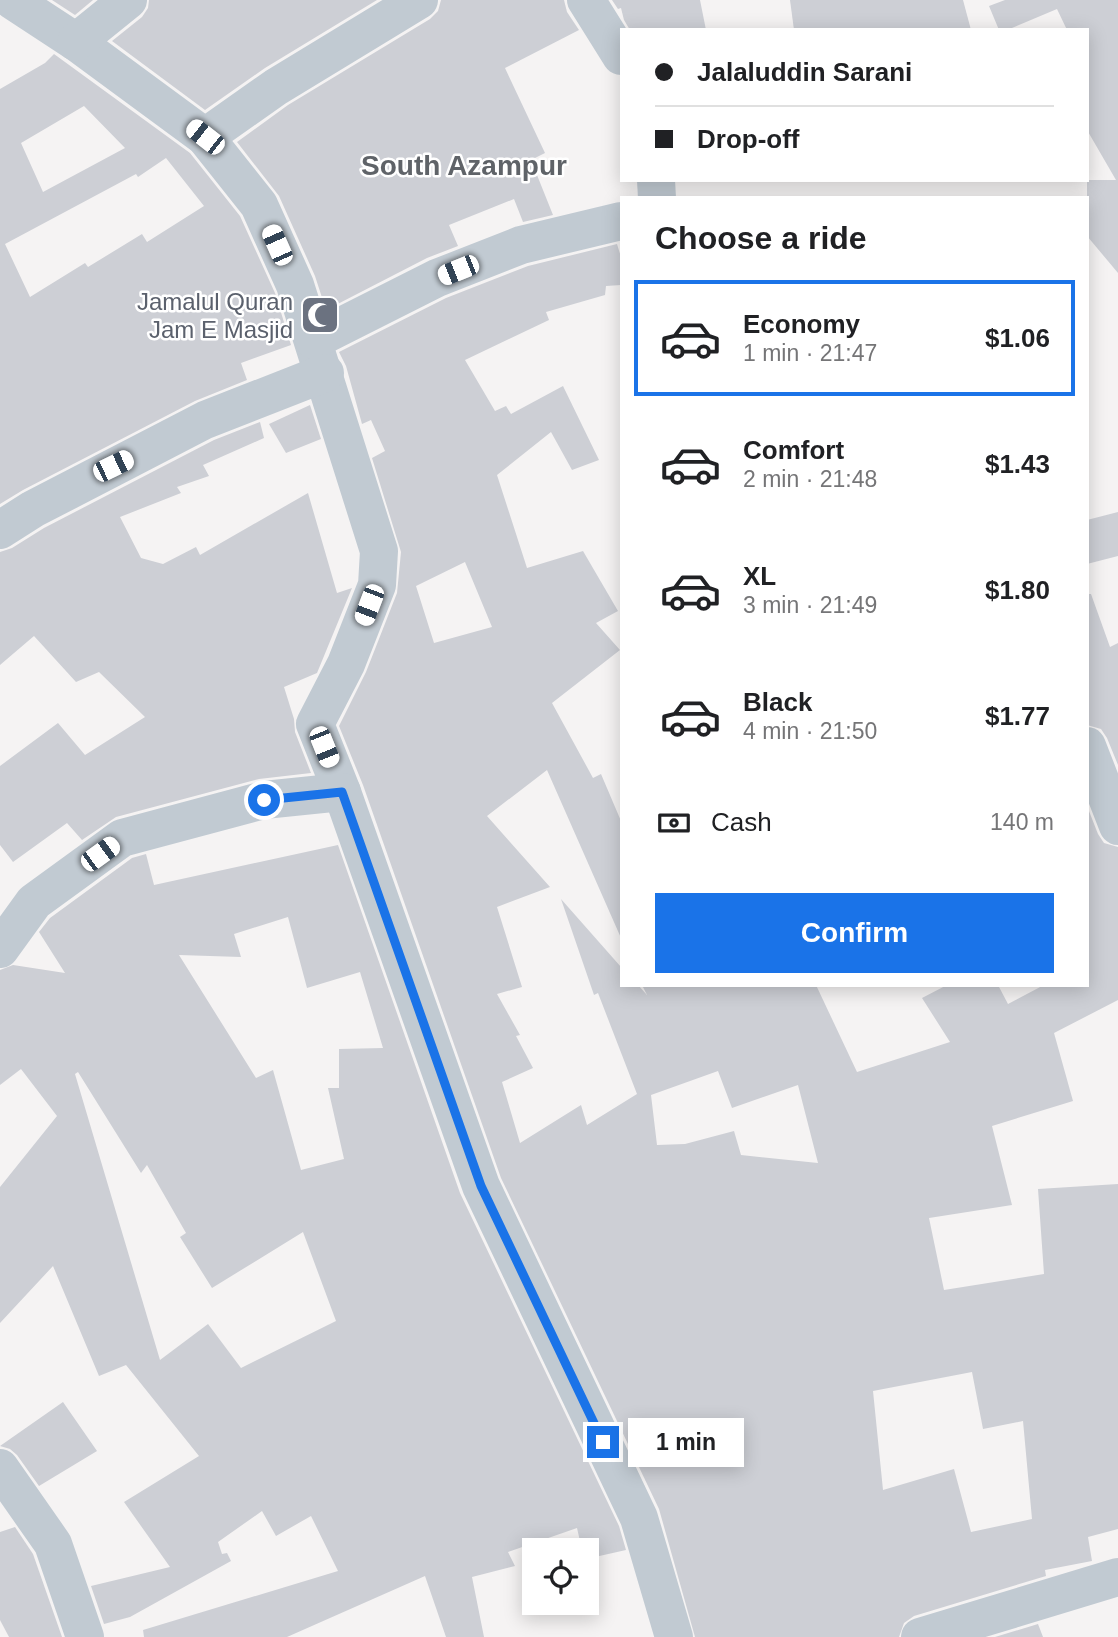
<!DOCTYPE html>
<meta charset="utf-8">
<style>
:root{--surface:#fff;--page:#f6f6f6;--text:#202124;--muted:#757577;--line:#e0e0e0;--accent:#1a73e8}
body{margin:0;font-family:Helvetica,sans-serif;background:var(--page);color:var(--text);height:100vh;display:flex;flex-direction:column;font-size:26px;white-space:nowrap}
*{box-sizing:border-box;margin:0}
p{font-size:23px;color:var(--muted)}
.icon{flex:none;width:38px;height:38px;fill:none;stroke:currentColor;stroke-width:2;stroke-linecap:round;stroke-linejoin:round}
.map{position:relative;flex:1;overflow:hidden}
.side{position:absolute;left:620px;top:196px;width:469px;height:791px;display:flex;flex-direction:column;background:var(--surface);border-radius:0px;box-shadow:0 4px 18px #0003}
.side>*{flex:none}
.guide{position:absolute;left:620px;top:28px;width:469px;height:154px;border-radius:0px;box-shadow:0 4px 18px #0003;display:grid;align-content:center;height:154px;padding:0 35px;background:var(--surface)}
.fabs{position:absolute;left:522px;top:1538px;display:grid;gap:14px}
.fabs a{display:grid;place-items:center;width:77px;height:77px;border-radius:0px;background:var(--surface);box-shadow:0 4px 18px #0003;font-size:35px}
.end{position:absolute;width:32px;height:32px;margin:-16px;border:9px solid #1a73e8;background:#fff;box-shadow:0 0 0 4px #fff}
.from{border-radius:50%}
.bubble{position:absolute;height:49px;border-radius:0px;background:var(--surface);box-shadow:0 4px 18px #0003;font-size:23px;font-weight:600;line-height:49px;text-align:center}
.car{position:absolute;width:21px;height:42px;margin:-21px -10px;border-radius:9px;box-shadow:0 0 5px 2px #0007;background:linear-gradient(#fff 24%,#345 0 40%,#fff 0 76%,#345 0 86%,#fff 0)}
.guide b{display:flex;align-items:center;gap:24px;height:66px;font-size:26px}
.guide b+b{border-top:2px solid var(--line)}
.guide i{width:18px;height:18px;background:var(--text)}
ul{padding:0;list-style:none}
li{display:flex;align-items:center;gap:21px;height:116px;margin:0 14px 10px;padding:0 21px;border:4px solid transparent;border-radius:0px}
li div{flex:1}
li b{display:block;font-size:26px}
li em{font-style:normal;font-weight:600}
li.selected{border-color:var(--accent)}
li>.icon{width:63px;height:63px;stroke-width:1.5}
h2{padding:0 35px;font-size:32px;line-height:84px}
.pay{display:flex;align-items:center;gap:18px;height:77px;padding:0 35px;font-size:26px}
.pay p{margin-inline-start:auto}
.action{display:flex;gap:14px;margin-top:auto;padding:14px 35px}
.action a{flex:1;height:80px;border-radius:0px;background:var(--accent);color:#fff;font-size:28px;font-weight:600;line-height:80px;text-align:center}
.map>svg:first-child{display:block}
</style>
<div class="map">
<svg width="1118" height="1637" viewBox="0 0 1118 1637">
<rect width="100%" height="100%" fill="#f5f3f3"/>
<g fill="#cdcfd5" fill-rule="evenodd">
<path d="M52 0H93L75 15Z"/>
<path d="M149 0H377L265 68 205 110 112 41 142 17 148 8Z"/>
<path d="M441 0H564L567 12 579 30 505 68 545 153 531 160 553 215 523 222 514 199 449 225 458 246 427 258 326 310 315 276 279 196 237 142 288 105 430 19 438 11Z"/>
<path d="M612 0H700L706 30H630L624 20 621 8 618 9Z"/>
<path d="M790 0H963L971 30H794Z"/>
<path d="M1005 0H1118V273L1087 236V180H1116L1087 130V30H1067L1057 9 1007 30H999L989 6Z"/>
<path d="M54 54 190 153 240 216 275 293 291 345 241 363 247 380 195 401 23 490 0 504V89L45 63ZM84 106 125 148 43 192 21 143ZM166 158 204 206 147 242 142 234 88 267 85 263 30 297 5 244 136 174 138 177Z"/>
<path d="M617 244 621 257V285L606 286 605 295 546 312 549 320 465 360 495 411 506 406 511 414 563 386 599 460 572 470 551 432 497 475 527 568 583 551 618 611 596 623 620 650 552 703 593 778 601 774 621 821V938L547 770 487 816 550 887 497 907 522 987 497 994 520 1035 516 1036 533 1068 502 1082 520 1143 581 1105 587 1125 637 1094 598 993 594 995 561 899 621 967V985H638L647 995 642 985H816L857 1072 950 1042 922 998 947 985H998L1008 1004 1044 985H1087V806L1098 834 1104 843 1118 847V1000L1054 1033 1073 1101 992 1126 1012 1205 929 1218 944 1290 1044 1274 1038 1189 1118 1184V1529L1088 1537 1092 1561 1045 1570 1046 1576 914 1616 904 1623 899 1637H695L659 1509 501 1178 363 785 339 726 366 672 397 593 401 552 372 458 385 451 371 420 362 424 346 366 339 352 446 298 528 266ZM465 562 492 627 434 643 416 586ZM718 1071 732 1108 798 1085 818 1163 741 1155 734 1131 685 1144 657 1145 651 1095ZM972 1372 983 1429 1023 1421 1032 1519 971 1532 954 1469 883 1490 873 1391Z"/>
<path d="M310 405 321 439 286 453 269 424Z"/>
<path d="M260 422 264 438 203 465 209 476 177 487 181 493 120 517 141 558 163 564 196 547 200 555 308 493 337 593 352 588 317 673 284 687 294 719 295 732 311 773 259 779 116 817 82 840 67 823 13 862 0 845V766L58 723 85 755 145 717 99 672 76 682 34 636 0 665V552L12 548 44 528 214 440Z"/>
<path d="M1118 512V556L1087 564V520Z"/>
<path d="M1087 594H1091L1110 647 1118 643V765L1107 738 1101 729 1087 725Z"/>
<path d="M338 845 460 1193 619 1526 626 1550 586 1559V1550H582L577 1528 508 1552 515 1566 472 1577 484 1637H446L425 1576 287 1637H144L143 1630 338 1571 311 1516 276 1536 262 1511 218 1542 222 1554 227 1553 231 1561 130 1617 104 1624 91 1586 170 1567 124 1502 199 1456 126 1365 99 1376 53 1266 0 1323V1187L57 1116 21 1069 0 1085V970L13 965 65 973 39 932 50 918 132 858 146 854 154 885ZM288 917 307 988 360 972 383 1048 339 1049V1088H328L344 1159 301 1170 273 1070 256 1078 179 955 241 957 234 934ZM78 1072 141 1173 147 1165 186 1233 180 1237 212 1288 303 1232 336 1321 241 1368 208 1324 160 1360 75 1074Z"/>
<path d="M63 1402 97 1451 39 1486 17 1455 10 1449 0 1446Z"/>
<path d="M15 1527 33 1554 62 1637H9L0 1620V1532Z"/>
<path d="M1038 1624 1043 1637H995Z"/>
</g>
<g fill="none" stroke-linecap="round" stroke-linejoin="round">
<g stroke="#c1cad2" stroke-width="38">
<path d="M12 0 76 42 205 137 259 205 295 285 379 551 377 585 346 664 315 724 342 792 481 1186 639 1518 674 1637"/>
<path d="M586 0 621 56"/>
<path d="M76 42 128 0"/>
<path d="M205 137 276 87 419 0"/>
<path d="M656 180 657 198"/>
<path d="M314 340 437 278 521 245 621 221"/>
<path d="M0 530 33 509 205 420 325 373"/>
<path d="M1087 746 1118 826"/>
<path d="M0 949 34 902 122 838 264 800 342 792"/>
<path d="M0 1468 53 1544 85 1637"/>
<path d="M920 1637 1118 1577"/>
</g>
</g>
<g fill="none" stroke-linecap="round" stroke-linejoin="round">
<path stroke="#1a73e8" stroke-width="9" d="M264 800 342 792 481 1186 603 1442"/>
</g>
<defs>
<symbol id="mosque-square" viewBox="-11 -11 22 22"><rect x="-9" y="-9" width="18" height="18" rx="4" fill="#6b7280" stroke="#fff"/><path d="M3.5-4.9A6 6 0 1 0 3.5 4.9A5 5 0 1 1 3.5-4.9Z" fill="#fff"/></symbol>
</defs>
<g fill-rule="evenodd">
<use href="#mosque-square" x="298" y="293" width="44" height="44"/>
</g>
<g text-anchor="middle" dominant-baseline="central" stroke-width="5" stroke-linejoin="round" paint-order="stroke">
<g font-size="24" fill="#5b616d" stroke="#fff" text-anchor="end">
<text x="293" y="301">Jamalul Quran<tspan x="293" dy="28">Jam E Masjid</tspan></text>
</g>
<g font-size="28" font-weight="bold" fill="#5f6368" stroke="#fff">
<text x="464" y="165">South Azampur</text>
</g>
</g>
</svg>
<div class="fabs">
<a><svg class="icon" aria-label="locate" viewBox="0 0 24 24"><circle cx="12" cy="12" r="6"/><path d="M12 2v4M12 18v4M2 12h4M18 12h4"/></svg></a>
</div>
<i class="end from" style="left:264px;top:800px"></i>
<i class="end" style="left:603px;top:1442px"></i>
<div class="bubble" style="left:628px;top:1418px;width:116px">1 min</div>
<i class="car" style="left:205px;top:137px;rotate:308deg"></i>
<i class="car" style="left:277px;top:245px;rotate:336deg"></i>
<i class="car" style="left:458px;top:270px;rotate:248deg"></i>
<i class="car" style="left:113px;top:466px;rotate:64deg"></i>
<i class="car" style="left:369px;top:605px;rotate:201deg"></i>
<i class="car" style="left:324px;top:747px;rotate:158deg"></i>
<i class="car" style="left:100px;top:854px;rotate:54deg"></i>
<div class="guide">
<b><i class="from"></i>Jalaluddin Sarani</b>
<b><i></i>Drop-off</b>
</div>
<section class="side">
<h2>Choose a ride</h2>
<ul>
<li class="selected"><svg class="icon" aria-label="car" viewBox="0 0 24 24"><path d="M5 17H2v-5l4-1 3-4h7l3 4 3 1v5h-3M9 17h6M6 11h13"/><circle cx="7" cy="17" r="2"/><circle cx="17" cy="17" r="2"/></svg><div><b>Economy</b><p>1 min · 21:47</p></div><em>$1.06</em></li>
<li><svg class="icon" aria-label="car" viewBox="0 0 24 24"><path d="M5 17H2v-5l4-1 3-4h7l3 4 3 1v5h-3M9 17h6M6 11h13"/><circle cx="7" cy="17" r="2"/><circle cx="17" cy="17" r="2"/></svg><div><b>Comfort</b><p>2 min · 21:48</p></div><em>$1.43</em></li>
<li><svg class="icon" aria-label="car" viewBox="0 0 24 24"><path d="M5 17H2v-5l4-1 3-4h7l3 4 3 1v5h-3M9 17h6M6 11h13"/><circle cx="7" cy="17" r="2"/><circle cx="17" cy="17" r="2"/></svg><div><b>XL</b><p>3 min · 21:49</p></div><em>$1.80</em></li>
<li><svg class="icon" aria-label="car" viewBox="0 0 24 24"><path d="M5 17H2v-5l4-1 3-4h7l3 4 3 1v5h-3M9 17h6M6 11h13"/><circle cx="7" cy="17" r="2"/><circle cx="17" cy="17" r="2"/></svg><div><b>Black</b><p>4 min · 21:50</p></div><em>$1.77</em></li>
</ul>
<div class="pay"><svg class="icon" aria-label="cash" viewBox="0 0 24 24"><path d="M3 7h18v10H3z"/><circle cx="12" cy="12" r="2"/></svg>Cash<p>140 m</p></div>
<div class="action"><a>Confirm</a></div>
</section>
</div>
